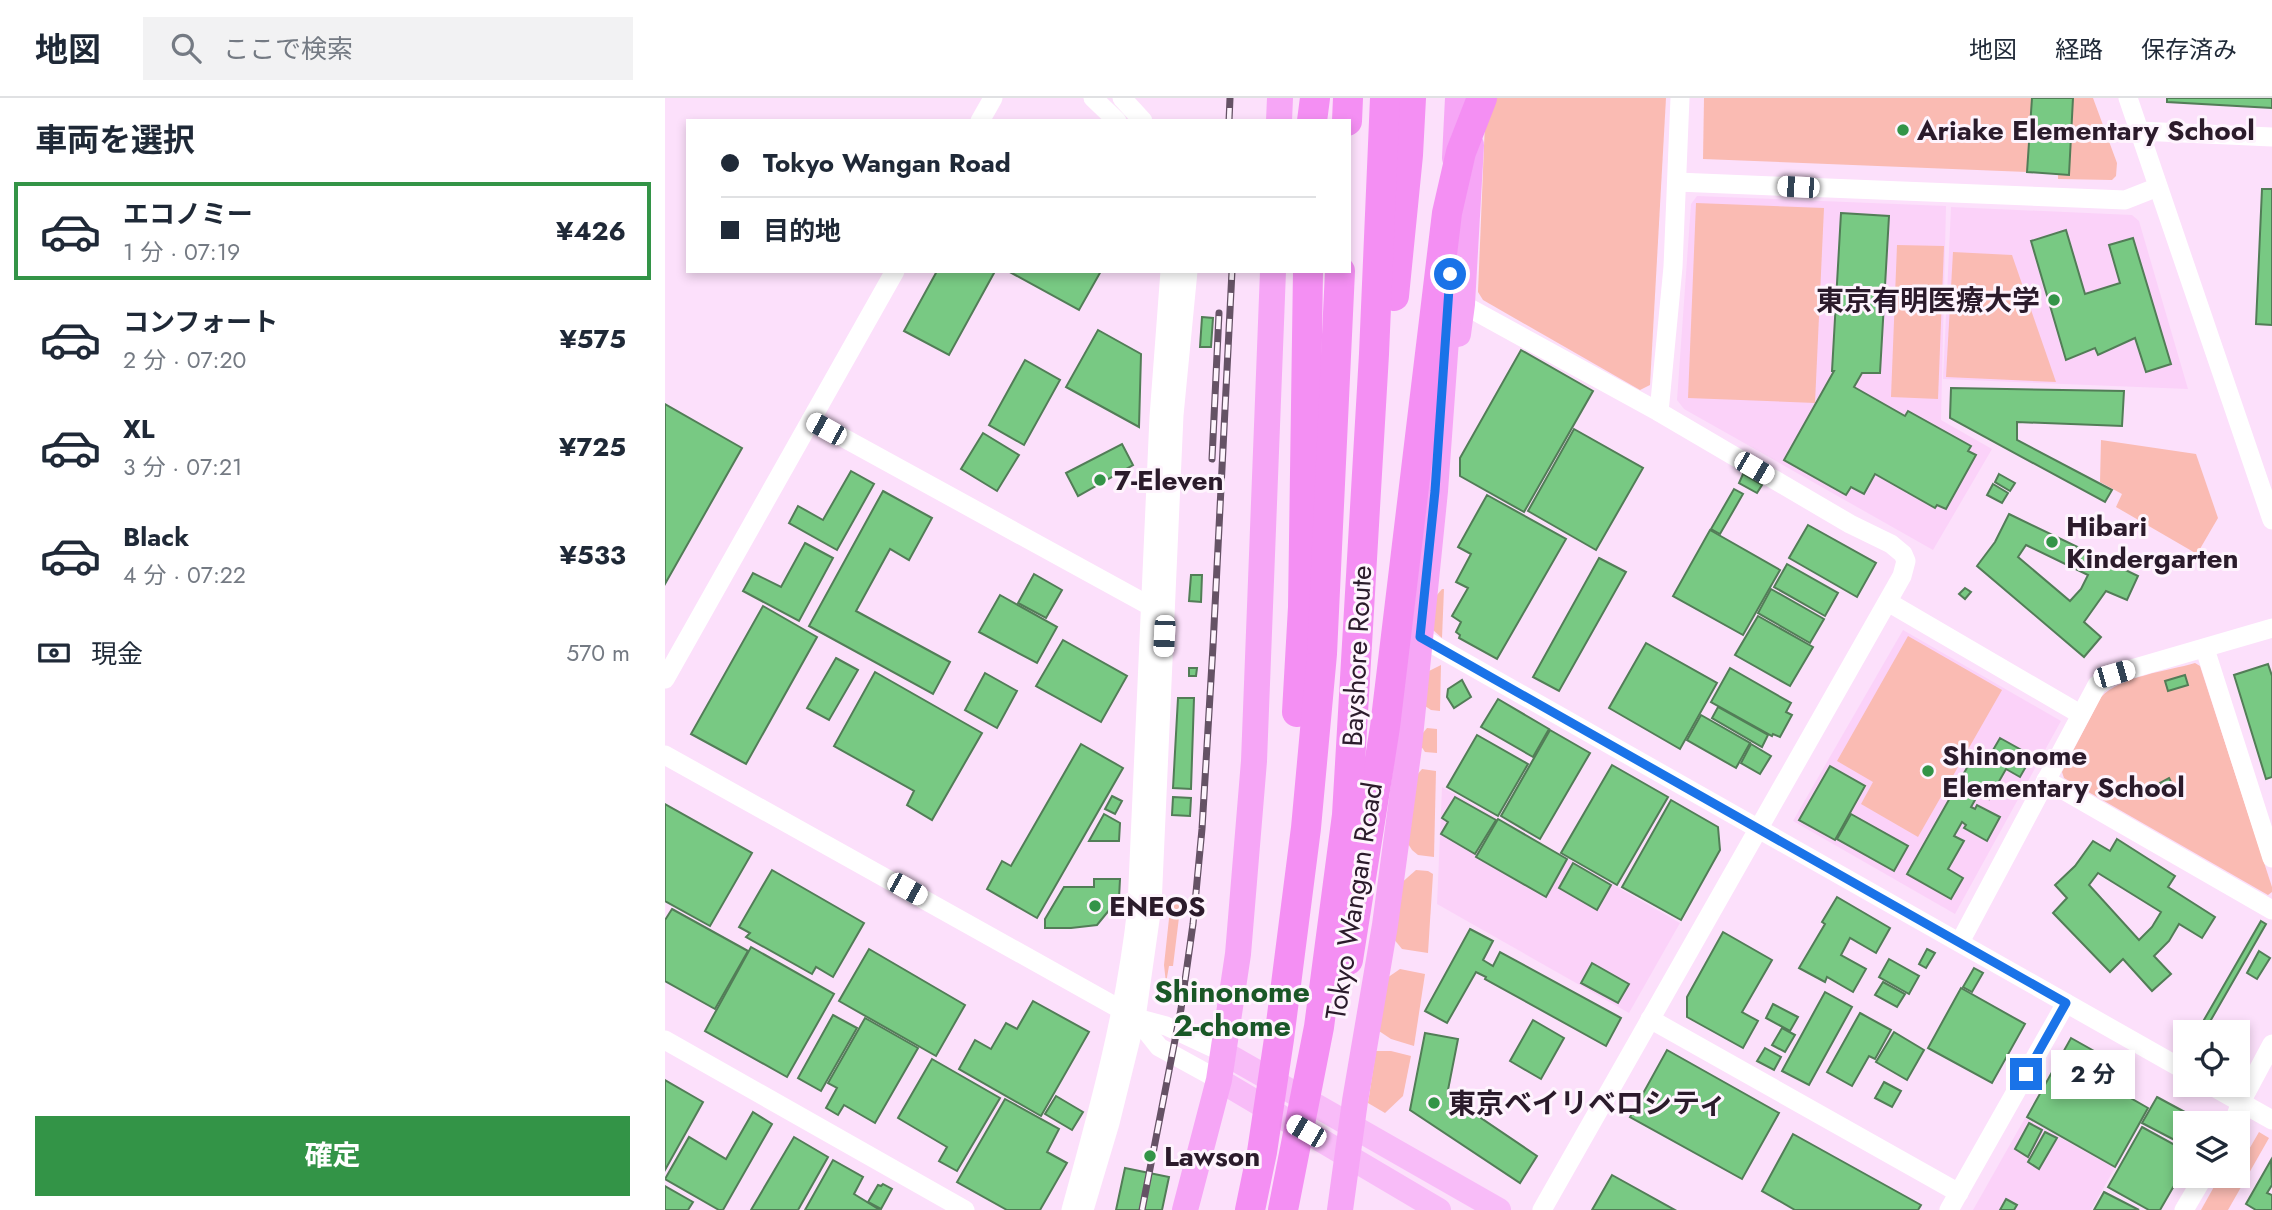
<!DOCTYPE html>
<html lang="ja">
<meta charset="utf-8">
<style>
:root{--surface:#fff;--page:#f2f2f3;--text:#1f2937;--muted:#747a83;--line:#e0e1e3;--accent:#339447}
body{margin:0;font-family:Jost,"Noto Sans JP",sans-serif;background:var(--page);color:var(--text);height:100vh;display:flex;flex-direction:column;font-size:26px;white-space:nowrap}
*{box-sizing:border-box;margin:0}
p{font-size:23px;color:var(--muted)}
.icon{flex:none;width:38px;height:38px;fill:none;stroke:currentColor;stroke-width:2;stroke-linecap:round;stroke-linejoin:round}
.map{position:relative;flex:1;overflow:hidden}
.side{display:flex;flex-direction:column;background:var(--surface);width:665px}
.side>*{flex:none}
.top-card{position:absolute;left:21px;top:21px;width:665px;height:154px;border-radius:0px;box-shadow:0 4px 10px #0003;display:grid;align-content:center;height:154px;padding:0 35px;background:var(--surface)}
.fabs{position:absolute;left:1508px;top:922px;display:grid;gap:14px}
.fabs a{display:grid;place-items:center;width:77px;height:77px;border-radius:0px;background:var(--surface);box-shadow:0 4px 10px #0003;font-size:35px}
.end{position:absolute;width:32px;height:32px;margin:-16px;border:9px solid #1a73e8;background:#fff;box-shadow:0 0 0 4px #fff}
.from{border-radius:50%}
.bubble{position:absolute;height:49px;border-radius:0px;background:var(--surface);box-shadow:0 4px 10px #0003;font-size:23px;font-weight:700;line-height:49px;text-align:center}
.car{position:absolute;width:21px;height:42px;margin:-21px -10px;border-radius:9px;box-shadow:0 0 5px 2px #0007;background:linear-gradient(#fff 24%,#345 0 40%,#fff 0 76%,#345 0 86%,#fff 0)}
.top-card b{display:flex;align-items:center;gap:24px;height:66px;font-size:26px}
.top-card b+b{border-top:2px solid var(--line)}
.top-card i{width:18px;height:18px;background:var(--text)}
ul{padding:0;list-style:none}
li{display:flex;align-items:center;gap:21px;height:98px;margin:0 14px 10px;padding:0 21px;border:4px solid transparent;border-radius:0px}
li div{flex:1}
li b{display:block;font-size:26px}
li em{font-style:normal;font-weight:700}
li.on{border-color:var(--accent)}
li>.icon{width:63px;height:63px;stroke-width:1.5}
h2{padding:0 35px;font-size:32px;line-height:84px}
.pay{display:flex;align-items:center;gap:18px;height:77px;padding:0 35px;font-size:26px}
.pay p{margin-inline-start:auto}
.primary-button{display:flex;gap:14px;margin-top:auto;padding:14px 35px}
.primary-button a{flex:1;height:80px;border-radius:0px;background:var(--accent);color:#fff;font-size:28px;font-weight:700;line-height:80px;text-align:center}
header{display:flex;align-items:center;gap:42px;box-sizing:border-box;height:98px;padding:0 35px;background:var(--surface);border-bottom:2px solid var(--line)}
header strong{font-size:33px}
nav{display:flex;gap:38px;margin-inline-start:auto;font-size:24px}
.search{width:490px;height:63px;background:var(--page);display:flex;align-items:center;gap:18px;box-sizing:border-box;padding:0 24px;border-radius:0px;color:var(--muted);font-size:26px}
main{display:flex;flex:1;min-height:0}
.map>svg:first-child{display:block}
</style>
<header>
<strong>地図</strong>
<div class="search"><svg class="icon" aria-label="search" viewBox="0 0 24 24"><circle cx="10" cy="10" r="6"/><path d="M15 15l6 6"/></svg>ここで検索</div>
<nav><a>地図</a><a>経路</a><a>保存済み</a></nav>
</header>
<main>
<section class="side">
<h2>車両を選択</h2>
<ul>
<li class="on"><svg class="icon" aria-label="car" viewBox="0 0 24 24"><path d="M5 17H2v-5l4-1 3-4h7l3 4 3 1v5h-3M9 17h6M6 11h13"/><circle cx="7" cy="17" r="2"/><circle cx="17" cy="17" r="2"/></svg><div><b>エコノミー</b><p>1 分 · 07:19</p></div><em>¥426</em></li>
<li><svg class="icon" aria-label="car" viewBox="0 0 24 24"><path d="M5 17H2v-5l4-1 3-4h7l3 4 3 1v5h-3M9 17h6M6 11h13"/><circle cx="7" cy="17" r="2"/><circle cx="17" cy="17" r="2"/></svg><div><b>コンフォート</b><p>2 分 · 07:20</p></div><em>¥575</em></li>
<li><svg class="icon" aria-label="car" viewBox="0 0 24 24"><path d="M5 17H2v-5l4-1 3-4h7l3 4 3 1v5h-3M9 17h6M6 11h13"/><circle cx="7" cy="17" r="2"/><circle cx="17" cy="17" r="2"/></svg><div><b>XL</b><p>3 分 · 07:21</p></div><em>¥725</em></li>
<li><svg class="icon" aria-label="car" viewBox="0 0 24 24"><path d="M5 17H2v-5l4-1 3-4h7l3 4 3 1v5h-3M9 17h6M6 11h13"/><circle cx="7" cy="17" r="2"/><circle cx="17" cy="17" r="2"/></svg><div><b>Black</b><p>4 分 · 07:22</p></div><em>¥533</em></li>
</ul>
<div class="pay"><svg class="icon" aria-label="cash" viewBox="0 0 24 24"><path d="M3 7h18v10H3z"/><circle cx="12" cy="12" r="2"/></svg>現金<p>570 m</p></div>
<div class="primary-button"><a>確定</a></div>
</section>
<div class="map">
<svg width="1607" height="1112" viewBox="0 0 1607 1112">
<rect width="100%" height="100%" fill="#fce0fb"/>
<g fill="#fbd2f9">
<path d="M1032 98 1281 108 1276 322 1327 351 1268 452 1019 311 1012 302 1026 106Z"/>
<path d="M1286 109 1467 117 1474 123 1523 291 1278 281Z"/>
<path d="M1238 532 1396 623 1290 816 1128 723Z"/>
<path d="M777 689 1015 825 964 915 772 806Z"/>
<path d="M1360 1020 1450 1070 1426 1112H1308Z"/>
</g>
<g fill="#fabbb3">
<path d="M821 0H1001L985 287 975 292 818 202 813 194Z"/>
<path d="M1039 0H1367L1362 74 1038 61Z"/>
<path d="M1408 0H1428L1452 65 1451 78 1447 82 1393 81V76H1404Z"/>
<path d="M1031 105 1159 110 1150 305 1023 300Z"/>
<path d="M1232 147 1279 148 1273 301 1226 299Z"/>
<path d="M1288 154 1347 157 1391 284 1281 279Z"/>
<path d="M1436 342 1531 356 1553 420 1532 456 1451 409 1457 396 1435 384Z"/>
<path d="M777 491H779L777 540 768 532 766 504Z"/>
<path d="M1243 538 1337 592 1253 739 1196 706 1208 684 1172 663Z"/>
<path d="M1530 565 1535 568 1607 789V794L1603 797 1399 680 1397 674 1436 599C1456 578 1503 573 1530 565Z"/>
<path d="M776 567 775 613 766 612 760 608 764 573Z"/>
<path d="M762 630 772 631V655L760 654 752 642Z"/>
<path d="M757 671 771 673 769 759 753 757 747 752 740 741 747 683Z"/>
<path d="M751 772 763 773 768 776 763 855 737 851 728 840 734 787Z"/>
<path d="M506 802 516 803 508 868H504L501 885 499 867Z"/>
<path d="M735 871 760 876 749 948 726 941 714 933 722 880Z"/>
<path d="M711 953H726L746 958 738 998 720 1015 703 1005Z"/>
<path d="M1594 1034 1604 1040 1563 1112H1536L1555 1078H1573V1063L1576 1059 1579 1060Z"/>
</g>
<g fill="#78c983" stroke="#527d57" stroke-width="2" fill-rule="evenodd">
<path d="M1367 0H1408L1404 77 1362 74Z"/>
<path d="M1502 0H1607V10L1502 4Z"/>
<path d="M1597 91H1607V227L1591 226Z"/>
<path d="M1176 115 1224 118 1215 275H1197L1189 289 1240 318 1243 313 1306 348 1303 353 1311 357 1281 411 1272 407 1270 410 1210 376 1199 396 1186 389 1181 397 1119 362 1169 273H1167Z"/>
<path d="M1401 132 1420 196 1455 185 1444 147 1468 140 1506 266 1481 274 1470 240 1433 257 1430 250 1401 262 1366 143Z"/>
<path d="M272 173H326L329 175 284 257 239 233Z"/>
<path d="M343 173H436L414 212Z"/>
<path d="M537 219 548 220 546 249H535Z"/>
<path d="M433 232 476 256 474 329 401 289Z"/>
<path d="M856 252 928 293 859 414 795 378V360Z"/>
<path d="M360 262 395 282 359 347 324 327Z"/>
<path d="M1286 290 1459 293 1457 328 1352 324V342L1447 392 1440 404 1285 320Z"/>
<path d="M0 306 77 350 0 486Z"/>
<path d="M909 331 978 370 931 452 863 413Z"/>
<path d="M318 335 354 357 332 393 296 371Z"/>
<path d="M457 346 468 367 413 398 401 375Z"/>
<path d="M186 373 209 386 172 452 124 425 133 408 158 422Z"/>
<path d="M1078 376 1097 387 1092 395 1074 385Z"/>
<path d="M1334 376 1350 385 1345 393 1330 384Z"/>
<path d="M1328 386 1343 395 1337 405 1322 397Z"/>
<path d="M1069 391 1078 396 1055 436 1046 431Z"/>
<path d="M218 393 267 420 244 462 225 451 191 513 285 564 268 596 144 528Z"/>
<path d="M822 397 901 441 832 561 794 540 795 537 791 534 796 524 787 518 803 490 791 484 806 456 793 449Z"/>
<path d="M1344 416 1473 478 1462 502 1441 493 1419 524 1436 539 1419 559 1312 468 1330 444ZM1361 447 1423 477 1416 491 1405 503 1353 459Z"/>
<path d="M1143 427 1211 465 1192 499 1124 460Z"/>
<path d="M1045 432 1115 472 1078 537 1008 498Z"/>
<path d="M140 445 168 460 134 523 78 493 88 475 116 489Z"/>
<path d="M934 460 961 474 894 593 868 579Z"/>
<path d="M1122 466 1173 495 1160 518 1109 489Z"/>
<path d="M369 476 397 492 381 520 353 505Z"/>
<path d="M526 477H537L536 504 524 503Z"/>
<path d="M1300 490 1306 494 1300 501 1294 496Z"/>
<path d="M1106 491 1159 521 1145 545 1093 515Z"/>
<path d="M335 497 392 529 372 565 314 534Z"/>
<path d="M98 508 152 539 81 666 26 636Z"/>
<path d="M1093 518 1148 549 1125 588 1070 557Z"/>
<path d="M398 542 462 578 436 624 371 588Z"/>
<path d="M981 545 1052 585 1015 651 944 610Z"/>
<path d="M171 560 193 572 164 622 142 610Z"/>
<path d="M1603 566 1607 578V679L1601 681 1569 577Z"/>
<path d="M524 570H532L531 578H524Z"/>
<path d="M1065 570 1126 605 1121 614 1127 617 1115 639 1108 636 1107 638 1046 604Z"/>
<path d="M210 574 317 635 267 722 242 707 249 693 169 648Z"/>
<path d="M320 575 352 593 332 630 300 612Z"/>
<path d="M1520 577 1523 587 1503 593 1500 583Z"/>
<path d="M797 582 806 599 789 610 782 599 783 591Z"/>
<path d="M513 600H529L526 691 508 690Z"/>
<path d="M833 601 884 631 868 659 816 629Z"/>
<path d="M1053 609 1103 637 1097 649 1047 620Z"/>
<path d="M1036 617 1085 645 1071 670 1022 642Z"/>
<path d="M885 632 925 655 875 741 836 718Z"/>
<path d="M812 637 863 666 833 718 782 689Z"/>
<path d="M1335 640 1367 658 1355 679 1341 671 1324 701 1314 695 1306 709 1310 711 1312 707 1335 719 1322 743 1299 730 1301 727 1297 724 1289 738 1299 743 1283 771 1298 780 1286 801 1242 776 1312 652 1324 659Z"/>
<path d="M416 646 458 670 372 820 322 791 337 763 346 768Z"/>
<path d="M1086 646 1106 658 1095 676 1076 665Z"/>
<path d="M947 667 1003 699 952 787 896 755Z"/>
<path d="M1165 668 1200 688 1170 742 1134 722Z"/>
<path d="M1504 680 1510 691 1500 695 1495 685Z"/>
<path d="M447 698 457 703 450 716 440 711Z"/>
<path d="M508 699 526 700 525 718 507 717Z"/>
<path d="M790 699 831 722 810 756 776 736 783 724 777 720Z"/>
<path d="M1006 702 1053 729 1055 752 1016 822 957 789Z"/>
<path d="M0 706 87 755 45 828 0 803Z"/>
<path d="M439 716 455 725 454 743H424Z"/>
<path d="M1186 716 1243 748 1229 773 1172 741Z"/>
<path d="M833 721 902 761 881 799 811 759Z"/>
<path d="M1452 741 1510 778 1503 789 1550 819 1537 840 1514 826 1504 843 1489 858 1506 876 1487 893 1458 861 1445 874 1388 815 1402 800 1390 787 1410 768 1428 743 1445 753ZM1433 775 1496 814 1487 829 1474 842 1424 787Z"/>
<path d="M908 765 946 787 932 812 894 790Z"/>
<path d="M107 772 199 825 168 879 151 869 147 876 81 839 85 835 74 829Z"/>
<path d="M429 781H455L454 800 432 827 406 830H380V821L399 789H429Z"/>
<path d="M1172 799 1225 830 1211 855 1185 840 1176 857 1201 871 1188 894 1162 879 1160 884 1134 870 1160 826 1157 824Z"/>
<path d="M7 811 83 853 50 911 0 883V822Z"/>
<path d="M1596 823 1601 826 1539 934H1532Z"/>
<path d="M805 831 828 843 818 862 828 868 835 854 956 920 941 948 820 881 821 879 811 874 782 925 760 913Z"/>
<path d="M1058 834 1107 862 1077 914 1093 923 1078 950 1022 919V899Z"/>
<path d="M86 849 169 896 122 979 40 933Z"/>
<path d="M204 851 300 907 271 958 174 903Z"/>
<path d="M1262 851 1270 855 1261 870 1254 866Z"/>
<path d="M1594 853 1605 860 1592 881 1582 875Z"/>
<path d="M1224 861 1254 878 1244 896 1214 879Z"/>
<path d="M927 865 964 886 953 905 916 885Z"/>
<path d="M1309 870 1318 875 1307 894 1298 889Z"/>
<path d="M1218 884 1240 896 1232 909 1210 897Z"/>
<path d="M1296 890 1360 926 1327 985 1263 950Z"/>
<path d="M1160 894 1187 909 1144 987 1117 973Z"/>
<path d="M368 903 424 934 376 1018 294 971 310 942 326 951 341 925 352 931Z"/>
<path d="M1108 906 1133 919 1125 933 1101 920Z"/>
<path d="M1195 915 1226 932 1210 961 1204 958 1187 988 1162 974Z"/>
<path d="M168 917 192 930 156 993 133 980Z"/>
<path d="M200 920 253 950 210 1025 179 1007 173 1017 161 1010 172 990 163 985Z"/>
<path d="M868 922 899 940 876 981 845 963Z"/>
<path d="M1117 930 1130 937 1120 954 1107 947Z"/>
<path d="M1229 934 1259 952 1242 982 1211 964Z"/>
<path d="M760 935 793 941 782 997 872 1058 855 1085 745 1012Z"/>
<path d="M1406 940 1468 975 1457 995 1483 1010 1450 1069 1362 1019Z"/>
<path d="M1100 950 1116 959 1109 972 1092 963Z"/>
<path d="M1002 952 1114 1015 1077 1081 965 1019Z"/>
<path d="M267 961 335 1000 292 1073 274 1063 282 1049 233 1020Z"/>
<path d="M0 982 38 1004 0 1072Z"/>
<path d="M1219 984 1236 993 1227 1009 1210 1000Z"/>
<path d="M391 998 418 1014 407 1032 380 1016Z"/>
<path d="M1492 999 1542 1026H1521V1048L1477 1025Z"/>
<path d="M340 1001 394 1031 382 1054 402 1065 375 1112H342L292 1084Z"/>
<path d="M88 1014 107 1026 58 1112H54L0 1081 24 1039 61 1061Z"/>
<path d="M1364 1025 1377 1032 1363 1059 1350 1051Z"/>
<path d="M1477 1029 1521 1053V1067L1495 1112H1484L1443 1089Z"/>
<path d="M1380 1034 1392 1040 1374 1071 1363 1064Z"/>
<path d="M1128 1036 1256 1107 1253 1112H1130L1097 1093Z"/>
<path d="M129 1039 163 1059 133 1112H86Z"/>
<path d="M168 1062 198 1079 189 1096 215 1112H140Z"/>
<path d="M1606 1062 1607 1087 1602 1095 1607 1097V1112H1591L1581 1106Z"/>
<path d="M460 1070 504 1079 497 1112H451Z"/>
<path d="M947 1077 1010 1112H927Z"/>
<path d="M218 1086 227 1091 216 1111 203 1104 213 1087 216 1088Z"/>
<path d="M0 1088 28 1104 23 1112H0Z"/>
<path d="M1439 1094 1474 1112H1429Z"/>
<path d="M1341 1101 1352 1107 1349 1112H1335Z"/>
</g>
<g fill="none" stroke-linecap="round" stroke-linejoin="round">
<g stroke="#fff" stroke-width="19">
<path d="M428 0 452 23"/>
<path d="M457 0 478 23"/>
<path d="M1463 0 1607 422"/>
<path d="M315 23 328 0"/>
<path d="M1474 33 1607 39"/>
<path d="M1012 84 1460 102 1493 89"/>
<path d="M797 206 994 314 1185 426 1226 446 1238 456 1241 463 1237 478 877 1112"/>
<path d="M994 314 1008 169 1015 0"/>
<path d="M146 322 485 508"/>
<path d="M1223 504 1415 616"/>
<path d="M755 539 1521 973"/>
<path d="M1540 551 1607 760"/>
<path d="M0 581 230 173"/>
<path d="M0 657 471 920 501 928 559 955"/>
<path d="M1381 682 1607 812"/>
<path d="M1295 844 1432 587 1449 576 1607 530"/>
<path d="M471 920 494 949 554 982"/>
<path d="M985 921 1294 1095"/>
<path d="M0 942 300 1112"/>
<path d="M1545 987 1607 1022"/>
<path d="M1568 1026 1576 1004 1607 946"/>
<path d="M406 1112C434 1011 461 913 472 809L494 319 505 173"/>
<path d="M419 1112 445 1025 471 920 487 808 509 317 523 173"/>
<path d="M1284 1112 1401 905"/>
<path d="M1519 1112 1539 1078"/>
</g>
<g stroke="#f8bcf8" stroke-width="24">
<path d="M559 955 834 1112"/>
<path d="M554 982 774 1112"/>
</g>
<g stroke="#f6a6f6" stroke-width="26">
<path d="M614 23 615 0"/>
<path d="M790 60 793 0"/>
<path d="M793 236 797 206 806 47"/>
<path d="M520 1112 554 982 573 856 589 663 608 173"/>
<path d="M675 1112 690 1003 720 827 744 649 770 393 783 214"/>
</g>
<g stroke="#f48ff3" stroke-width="30">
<path d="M647 23 650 0"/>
<path d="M682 23 683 0"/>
<path d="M729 198 743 57 746 0"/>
<path d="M632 614 638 509 643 173"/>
<path d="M683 862 720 629 782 115 796 54 817 0"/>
<path d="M585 1112 597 1054 614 941 641 730 657 556 675 173"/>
<path d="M618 1112 654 929 682 717 709 256 720 0"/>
</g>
<defs>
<g id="rail">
<path d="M564 23 565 0"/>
<path d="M547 361 554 215"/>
<path d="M477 1112 516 911 528 826 537 731 548 548 567 173"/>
</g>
</defs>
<use href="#rail" stroke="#655265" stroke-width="7"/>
<use href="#rail" stroke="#fef4fd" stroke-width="4.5" stroke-dasharray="13" stroke-linecap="butt"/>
</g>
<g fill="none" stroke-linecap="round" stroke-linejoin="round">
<path stroke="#1a73e8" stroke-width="9" d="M785 176 770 393 755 539 1401 905 1361 976"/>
</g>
<g fill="#339447" stroke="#fef4fd" stroke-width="2.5">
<circle cx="1238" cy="32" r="7"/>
<circle cx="1389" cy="202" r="7"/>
<circle cx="435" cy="382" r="7"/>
<circle cx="1387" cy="444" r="7"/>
<circle cx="1263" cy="673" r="7"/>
<circle cx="430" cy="808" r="7"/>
<circle cx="769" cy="1005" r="7"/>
<circle cx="485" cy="1058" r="7"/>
</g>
<g text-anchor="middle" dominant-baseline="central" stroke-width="6" stroke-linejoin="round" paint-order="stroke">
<g font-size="28" font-weight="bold" fill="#2b1b2b" stroke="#fef4fd" text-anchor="start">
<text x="1252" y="32">Ariake Elementary School</text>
<text x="1375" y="202" text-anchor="end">東京有明医療大学</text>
<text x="449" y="382">7-Eleven</text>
<text x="1401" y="428">Hibari<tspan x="1401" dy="32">Kindergarten</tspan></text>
<text x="1277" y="657">Shinonome<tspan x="1277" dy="32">Elementary School</tspan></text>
<text x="444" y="808">ENEOS</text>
<text x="783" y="1005">東京ベイリベロシティ</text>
<text x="499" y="1058">Lawson</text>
</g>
<g font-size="28" fill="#2b1b2b" stroke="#fef4fd">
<text transform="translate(692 558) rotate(-87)">Bayshore Route</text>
<text transform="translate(689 803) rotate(-81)">Tokyo Wangan Road</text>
</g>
<g font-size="30" font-weight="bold" fill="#1a5727" stroke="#fef4fd">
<text x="567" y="893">Shinonome<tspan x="567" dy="34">2-chome</tspan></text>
</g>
</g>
</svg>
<div class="fabs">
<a><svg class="icon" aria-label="locate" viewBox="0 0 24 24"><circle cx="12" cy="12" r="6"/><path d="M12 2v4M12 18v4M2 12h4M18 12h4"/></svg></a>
<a><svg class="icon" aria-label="layers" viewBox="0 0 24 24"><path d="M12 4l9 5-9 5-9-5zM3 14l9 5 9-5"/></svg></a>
</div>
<i class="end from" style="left:785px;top:176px"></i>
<i class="end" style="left:1361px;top:976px"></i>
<div class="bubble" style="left:1386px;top:952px;width:84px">2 分</div>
<i class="car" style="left:1133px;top:89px;rotate:273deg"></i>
<i class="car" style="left:161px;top:331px;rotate:299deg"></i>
<i class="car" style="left:1089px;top:370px;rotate:120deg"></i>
<i class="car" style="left:499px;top:538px;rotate:183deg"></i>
<i class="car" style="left:1449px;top:576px;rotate:74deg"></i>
<i class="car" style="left:242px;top:791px;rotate:119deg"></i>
<i class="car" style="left:641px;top:1033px;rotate:300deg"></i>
<div class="top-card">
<b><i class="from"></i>Tokyo Wangan Road</b>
<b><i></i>目的地</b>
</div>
</div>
</main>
